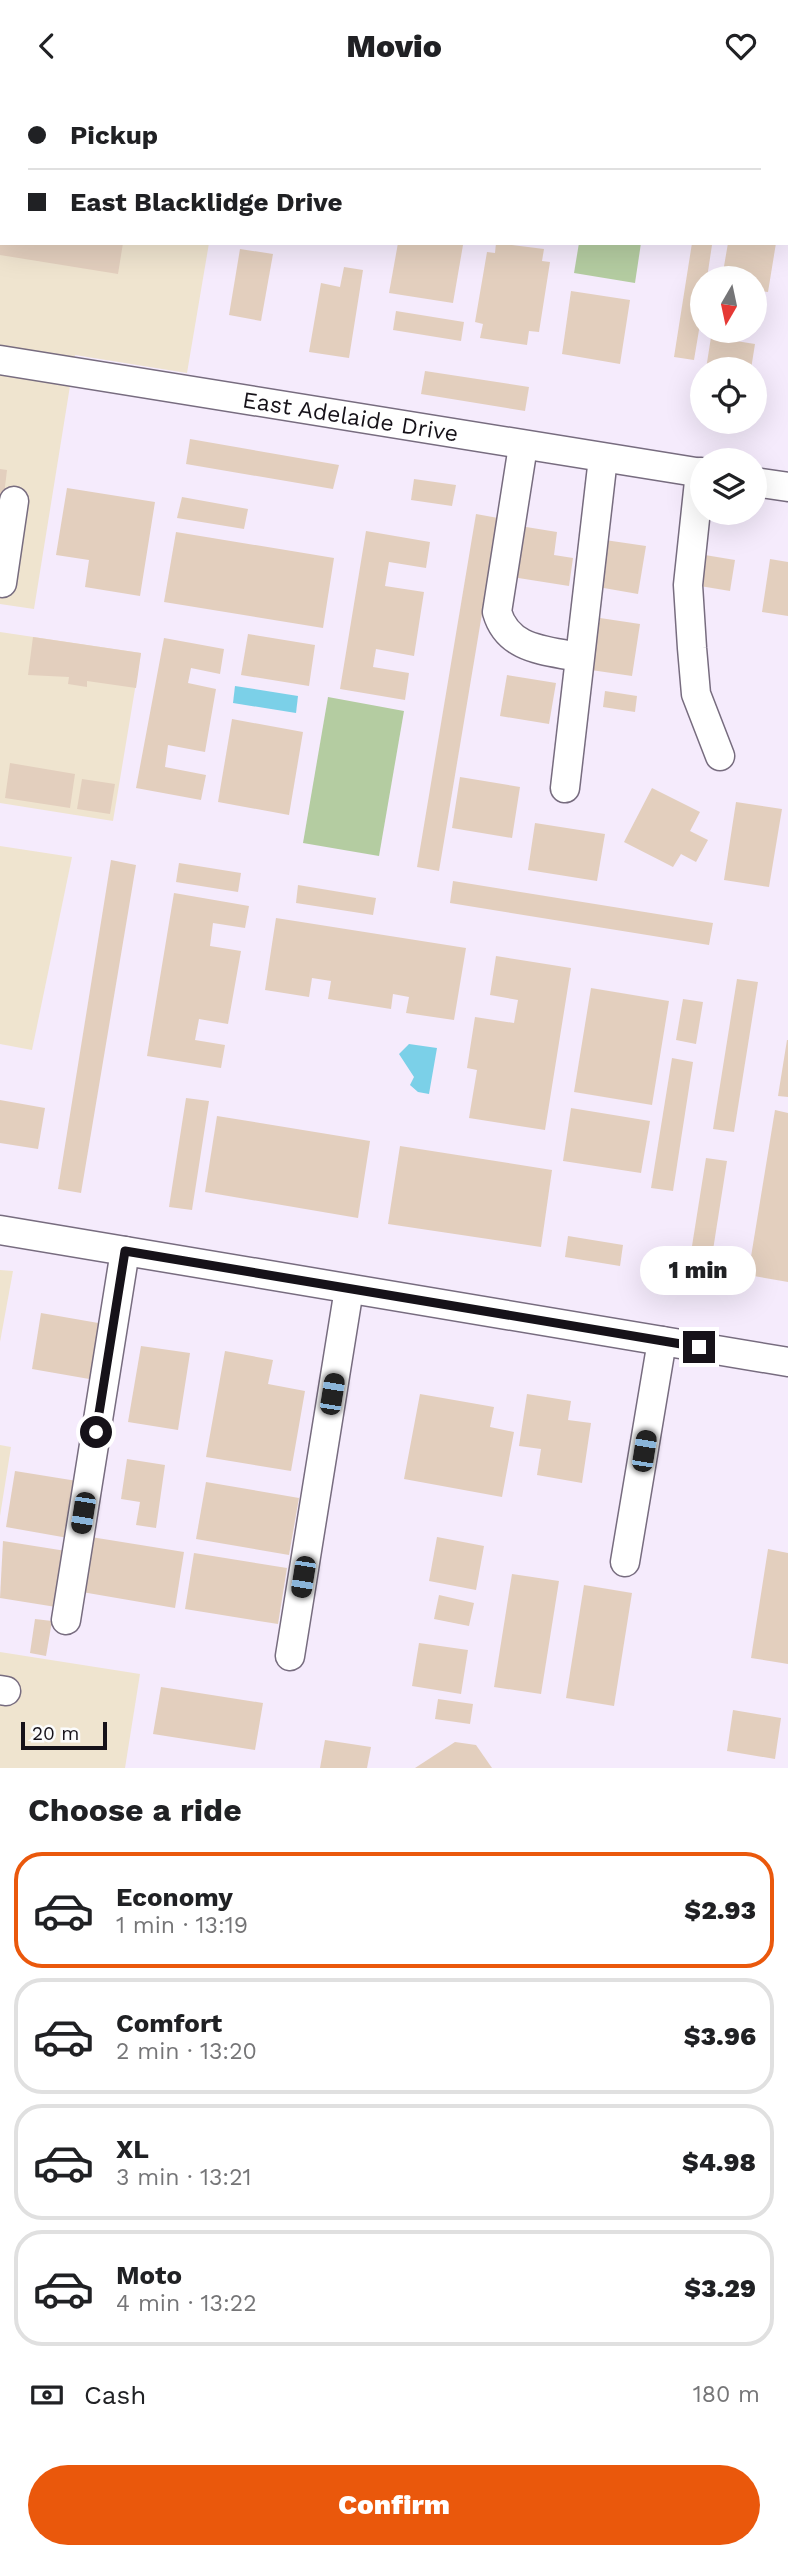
<!DOCTYPE html>
<meta charset="utf-8">
<style>
:root{--surface:#fff;--page:#f2f2f2;--text:#202124;--muted:#757577;--line:#e0e0e0;--accent:#ea580c}
body{margin:0;font-family:"Work Sans",sans-serif;background:var(--page);color:var(--text);height:100vh;display:flex;flex-direction:column;font-size:26px;white-space:nowrap}
*{box-sizing:border-box;margin:0}
p{font-size:23px;color:var(--muted)}
.icon{flex:none;width:38px;height:38px;fill:none;stroke:currentColor;stroke-width:2;stroke-linecap:round;stroke-linejoin:round}
.map{position:relative;height:1677px;overflow:hidden}
.drawer{display:flex;flex-direction:column;background:var(--surface);flex:1}
.drawer>*{flex:none}
.hud{position:absolute;left:0px;top:0px;width:789px;height:154px;box-shadow:0 7px 28px #0002;display:grid;align-content:center;height:154px;padding:0 28px;background:var(--surface)}
.needle{width:46px;rotate:189deg}
.buttons{position:absolute;left:690px;top:175px;display:grid;gap:14px}
.buttons a{display:grid;place-items:center;width:77px;height:77px;border-radius:50%;background:var(--surface);box-shadow:0 7px 28px #0002;font-size:35px}
.scale{position:absolute;left:21px;bottom:18px;width:86px;box-sizing:border-box;padding-left:7px;border:4px solid #161219;border-top:0;font-size:19px;line-height:24px;white-space:nowrap;color:#161219;-webkit-text-stroke:5px #fcfcfc;paint-order:stroke}
.end{position:absolute;width:32px;height:32px;margin:-16px;border:9px solid #161219;background:#fff;box-shadow:0 0 0 4px #fff}
.from{border-radius:50%}
.bubble{position:absolute;height:49px;border-radius:24px;background:var(--surface);box-shadow:0 7px 28px #0002;font-size:23px;font-weight:800;line-height:49px;text-align:center}
.car{position:absolute;width:21px;height:42px;margin:-21px -10px;border-radius:9px;box-shadow:0 0 5px 2px #0007;background:linear-gradient(#222 24%,#8ab4d8 0 40%,#222 0 76%,#8ab4d8 0 86%,#222 0)}
.hud b{display:flex;align-items:center;gap:24px;height:66px;font-size:26px}
.hud b+b{border-top:2px solid var(--line)}
.hud i{width:18px;height:18px;background:var(--text)}
ul{padding:0;list-style:none}
li{display:flex;align-items:center;gap:21px;height:116px;margin:0 14px 10px;padding:0 14px;border:4px solid var(--line);border-radius:28px}
li div{flex:1}
li b{display:block;font-size:26px}
li em{font-style:normal;font-weight:800}
li.on{border-color:var(--accent)}
li>.icon{width:63px;height:63px;stroke-width:1.5}
h2{padding:0 28px;font-size:32px;line-height:84px}
.pay{display:flex;align-items:center;gap:18px;height:77px;padding:0 28px;font-size:26px}
.pay p{margin-inline-start:auto}
.cta{display:flex;gap:14px;margin-top:auto;padding:14px 28px}
.cta a{flex:1;height:80px;border-radius:42px;background:var(--accent);color:#fff;font-size:28px;font-weight:800;line-height:80px;text-align:center}
header{display:flex;justify-content:space-between;align-items:center;height:91px;padding:0 28px;background:var(--surface);font-size:32px;font-weight:800}
.map>svg:first-child{display:block}
</style>
<header><svg class="icon" aria-label="back" viewBox="0 0 24 24"><path d="M15 5l-7 7 7 7"/></svg>Movio<svg class="icon" aria-label="heart" viewBox="0 0 24 24"><path d="M12 20l-8-8c-3-5 5-10 8-4 3-6 11-1 8 4z"/></svg></header>
<div class="map">
<svg width="788" height="1677" viewBox="0 0 788 1677">
<rect width="100%" height="100%" fill="#f5ebfc"/>
<g fill="#efe4cf">
<path d="M0 0H235L2 2V152H209L187 282 75 264 34 518 0 513Z"/>
<path d="M0 541 141 562 113 730 0 712Z"/>
<path d="M0 755 72 766 32 959 0 953Z"/>
<path d="M0 1179 13 1180 0 1251Z"/>
<path d="M0 1354 11 1356 0 1425Z"/>
<path d="M0 1561 140 1583 125 1677H0Z"/>
</g>
<g fill="#b4cca1">
<path d="M579 152H641L635 192 574 182Z"/>
<path d="M328 606 404 620 379 765 303 752Z"/>
</g>
<g fill="#7bd0e8">
<path d="M235 595 298 605 296 622 233 612Z"/>
<path d="M409 953 437 957 429 1003 418 1001 410 994 414 986 399 963Z"/>
</g>
<g fill="#e3cfbe">
<path d="M0 152H123L118 183 0 164Z"/>
<path d="M398 152 463 154 453 212 389 202Z"/>
<path d="M496 152 544 158 542 170 550 171 539 241 529 240 527 254 480 247 483 233 475 231 487 161 495 162Z"/>
<path d="M692 152 712 154 707 187H702V221L694 269 674 266Z"/>
<path d="M728 152H776L768 201 754 199V187H722Z"/>
<path d="M240 158 273 163 261 230 229 224Z"/>
<path d="M344 176 363 179 349 267 309 261 321 192 340 196Z"/>
<path d="M571 200 630 209 620 273 562 263Z"/>
<path d="M396 220 464 231 461 250 393 239Z"/>
<path d="M711 246 755 253 751 278H706Z"/>
<path d="M425 280 529 296 525 320 421 303Z"/>
<path d="M190 348 339 374 333 398 186 373Z"/>
<path d="M0 378 7 379 2 421H0Z"/>
<path d="M414 388 456 394 452 415 411 409Z"/>
<path d="M67 397 155 411 140 505 85 496 89 469 56 464Z"/>
<path d="M182 406 248 418 244 438 177 427Z"/>
<path d="M476 423 498 427 439 780 417 776Z"/>
<path d="M520 435 557 441 554 464 573 467 569 495 512 486Z"/>
<path d="M366 440 430 451 426 477 389 471 385 495 424 501 414 565 376 558 373 576 409 582 405 609 340 598Z"/>
<path d="M176 441 334 467 323 537 164 511Z"/>
<path d="M605 449 646 455 638 503 598 496Z"/>
<path d="M705 464 735 469 730 500 700 495Z"/>
<path d="M770 468 788 471V525L762 521Z"/>
<path d="M600 527 640 533 632 585 591 579Z"/>
<path d="M248 543 315 554 309 595 241 584Z"/>
<path d="M33 546 141 562 136 597 87 590V596L68 593 69 586 28 584Z"/>
<path d="M164 547 224 558 220 583 191 577 188 592 216 598 205 661 168 654 165 676 206 684 201 709 136 697Z"/>
<path d="M507 584 556 592 549 633 500 625Z"/>
<path d="M605 600 637 605 635 621 603 616Z"/>
<path d="M232 628 303 641 289 724 218 711Z"/>
<path d="M10 672 75 683 70 717 5 707Z"/>
<path d="M460 686 520 696 512 747 452 737Z"/>
<path d="M82 688 115 693 110 723 77 718Z"/>
<path d="M652 697 700 721 690 740 708 749 696 771 681 763 673 776 624 751Z"/>
<path d="M736 711 782 718 769 796 724 789Z"/>
<path d="M535 732 605 743 597 790 528 779Z"/>
<path d="M111 769 136 774 81 1102 58 1098Z"/>
<path d="M179 772 241 782 238 801 176 791Z"/>
<path d="M453 790 713 832 709 854 450 812Z"/>
<path d="M298 794 376 807 373 824 296 812Z"/>
<path d="M174 802 249 815 245 837 213 832 210 855 241 860 228 933 199 928 195 949 225 954 221 977 147 965Z"/>
<path d="M276 827 466 857 454 929 406 922 409 906 393 903 391 918 328 908 331 890 312 887 309 906 265 899Z"/>
<path d="M496 865 571 877 545 1039 469 1027 477 979 467 977 475 926 514 932 518 909 490 904Z"/>
<path d="M737 888 758 891 734 1041 713 1038Z"/>
<path d="M591 897 669 910 652 1014 574 1001Z"/>
<path d="M683 908 703 911 696 953 676 949Z"/>
<path d="M787 949H788V1006L778 1005Z"/>
<path d="M672 967 693 971 673 1100 651 1097Z"/>
<path d="M186 1007 209 1010 192 1119 169 1116Z"/>
<path d="M0 1009 45 1017 38 1058 0 1052Z"/>
<path d="M571 1017 650 1030 641 1082 563 1070Z"/>
<path d="M775 1019 788 1022V1191L748 1184Z"/>
<path d="M217 1025 370 1050 358 1127 205 1101Z"/>
<path d="M400 1055 552 1079 541 1156 388 1133Z"/>
<path d="M706 1067 727 1070 713 1159 692 1155Z"/>
<path d="M568 1145 623 1154 620 1175 565 1166Z"/>
<path d="M41 1222 104 1233 95 1289 32 1278Z"/>
<path d="M141 1255 190 1262 178 1339 128 1331Z"/>
<path d="M225 1260 273 1269 268 1293 305 1300 291 1380 206 1366Z"/>
<path d="M420 1303 494 1316 490 1336 514 1341 502 1406 404 1388Z"/>
<path d="M527 1303 571 1310 568 1329 591 1332 582 1392 537 1384 541 1358 519 1355Z"/>
<path d="M127 1368 165 1374 156 1437 136 1434 140 1411 121 1408Z"/>
<path d="M15 1380 77 1390 68 1447 6 1436Z"/>
<path d="M206 1391 299 1407 289 1464 196 1448Z"/>
<path d="M91 1446 184 1461 175 1517 82 1501Z"/>
<path d="M437 1446 484 1455 476 1499 429 1490Z"/>
<path d="M3 1450 66 1460 56 1516 0 1507Z"/>
<path d="M768 1458 788 1462V1573L751 1567Z"/>
<path d="M194 1462 287 1477 278 1533 185 1518Z"/>
<path d="M512 1483 559 1490 541 1603 494 1596Z"/>
<path d="M584 1494 632 1502 614 1615 566 1607Z"/>
<path d="M439 1504 474 1512 469 1535 434 1528Z"/>
<path d="M35 1528 52 1530 46 1565 30 1562Z"/>
<path d="M419 1552 468 1559 461 1603 412 1595Z"/>
<path d="M161 1596 263 1612 255 1659 153 1643Z"/>
<path d="M438 1608 473 1613 470 1633 435 1628Z"/>
<path d="M733 1619 781 1627 775 1668 727 1660Z"/>
<path d="M325 1649 371 1656 367 1677H320Z"/>
<path d="M455 1651 476 1654 492 1677H415Z"/>
</g>
<g fill="none" stroke-linecap="round" stroke-linejoin="round">
<defs>
<g id="minor">
<path d="M0 24H2"/>
<path d="M0 59 2 60"/>
<path id="s1" d="M0 269 702 382"/>
<path d="M523 355 497 521C508 559 545 559 578 566"/>
<path d="M700 381 688 494 692 557 696 603 720 665"/>
<path d="M754 391 788 396"/>
<path d="M2 492 14 410"/>
<path d="M565 697 603 367"/>
<path d="M0 1139 788 1271"/>
<path d="M625 1471 662 1250"/>
<path d="M66 1529 125 1160"/>
<path d="M290 1565 349 1198"/>
<path d="M0 1599 6 1600"/>
</g>
</defs>
<use href="#minor" stroke="#776c7f" stroke-width="31"/>
<use href="#minor" stroke="#fff" stroke-width="28"/>
</g>
<g fill="none" stroke-linecap="round" stroke-linejoin="round">
<path stroke="#161219" stroke-width="9" d="M96 1341 125 1160 699 1256"/>
</g>
<g text-anchor="middle" dominant-baseline="central" stroke-width="5" stroke-linejoin="round" paint-order="stroke">
<g font-size="23" fill="#161219" stroke="#fcfcfc">
<text stroke="none"><textPath href="#s1" startOffset="355">East Adelaide Drive</textPath></text>
</g>
</g>
</svg>
<div class="buttons">
<a><svg class="needle" viewBox="-14 -14 28 28"><path d="M0-13l5 13h-10z" fill="#e53935"/><path d="M0 13l5-13h-10z" fill="#757577"/></svg></a>
<a><svg class="icon" aria-label="locate" viewBox="0 0 24 24"><circle cx="12" cy="12" r="6"/><path d="M12 2v4M12 18v4M2 12h4M18 12h4"/></svg></a>
<a><svg class="icon" aria-label="layers" viewBox="0 0 24 24"><path d="M12 4l9 5-9 5-9-5zM3 14l9 5 9-5"/></svg></a>
</div>
<div class="scale">20 m</div>
<i class="end from" style="left:96px;top:1341px"></i>
<i class="end" style="left:699px;top:1256px"></i>
<div class="bubble" style="left:640px;top:1155px;width:116px">1 min</div>
<i class="car" style="left:332px;top:1303px;rotate:9deg"></i>
<i class="car" style="left:644px;top:1360px;rotate:9deg"></i>
<i class="car" style="left:83px;top:1422px;rotate:189deg"></i>
<i class="car" style="left:303px;top:1486px;rotate:189deg"></i>
<div class="hud">
<b><i class="from"></i>Pickup</b>
<b><i></i>East Blacklidge Drive</b>
</div>
</div>
<section class="drawer">
<h2>Choose a ride</h2>
<ul>
<li class="on"><svg class="icon" aria-label="car" viewBox="0 0 24 24"><path d="M5 17H2v-5l4-1 3-4h7l3 4 3 1v5h-3M9 17h6M6 11h13"/><circle cx="7" cy="17" r="2"/><circle cx="17" cy="17" r="2"/></svg><div><b>Economy</b><p>1 min · 13:19</p></div><em>$2.93</em></li>
<li><svg class="icon" aria-label="car" viewBox="0 0 24 24"><path d="M5 17H2v-5l4-1 3-4h7l3 4 3 1v5h-3M9 17h6M6 11h13"/><circle cx="7" cy="17" r="2"/><circle cx="17" cy="17" r="2"/></svg><div><b>Comfort</b><p>2 min · 13:20</p></div><em>$3.96</em></li>
<li><svg class="icon" aria-label="car" viewBox="0 0 24 24"><path d="M5 17H2v-5l4-1 3-4h7l3 4 3 1v5h-3M9 17h6M6 11h13"/><circle cx="7" cy="17" r="2"/><circle cx="17" cy="17" r="2"/></svg><div><b>XL</b><p>3 min · 13:21</p></div><em>$4.98</em></li>
<li><svg class="icon" aria-label="car" viewBox="0 0 24 24"><path d="M5 17H2v-5l4-1 3-4h7l3 4 3 1v5h-3M9 17h6M6 11h13"/><circle cx="7" cy="17" r="2"/><circle cx="17" cy="17" r="2"/></svg><div><b>Moto</b><p>4 min · 13:22</p></div><em>$3.29</em></li>
</ul>
<div class="pay"><svg class="icon" aria-label="cash" viewBox="0 0 24 24"><path d="M3 7h18v10H3z"/><circle cx="12" cy="12" r="2"/></svg>Cash<p>180 m</p></div>
<div class="cta"><a>Confirm</a></div>
</section>
